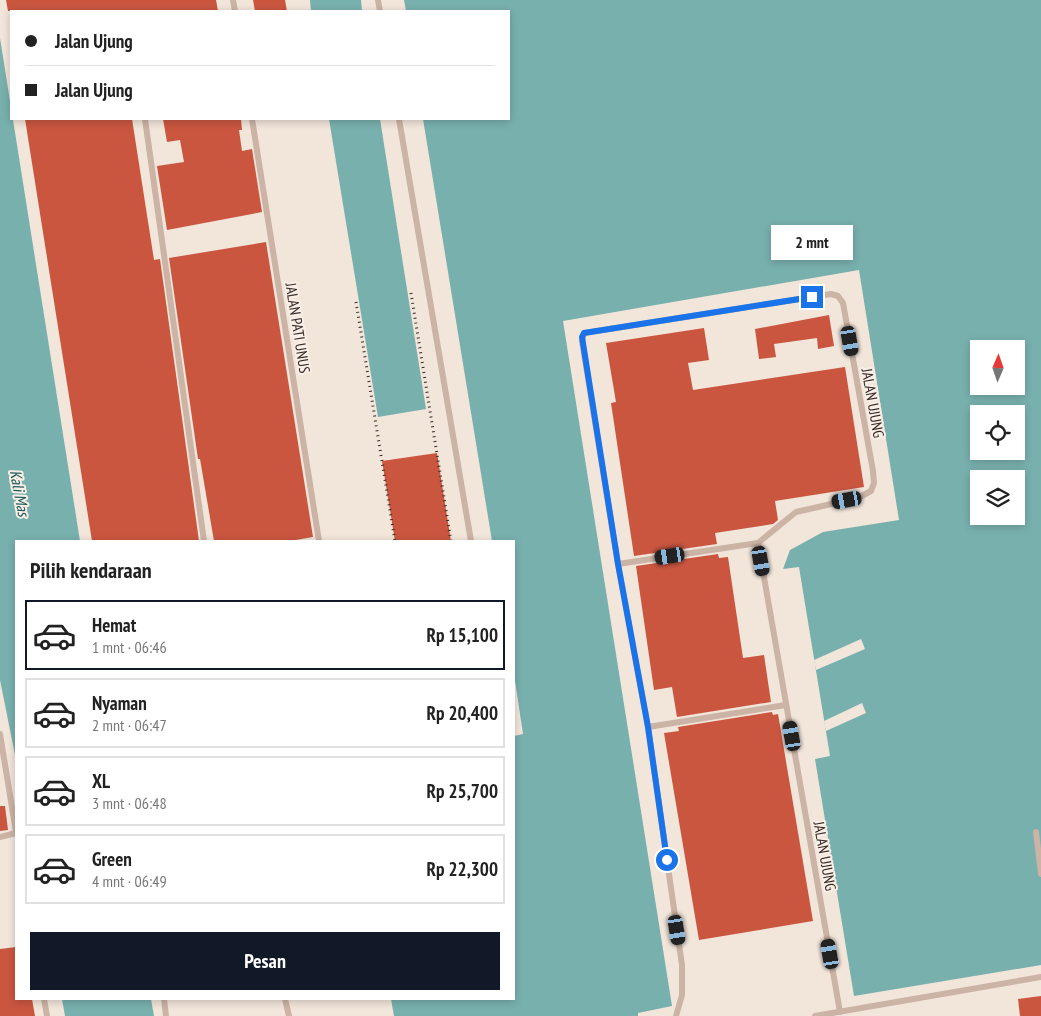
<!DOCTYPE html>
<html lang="id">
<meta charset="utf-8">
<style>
:root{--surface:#fff;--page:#f2f2f2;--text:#222;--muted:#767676;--line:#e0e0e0;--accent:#111827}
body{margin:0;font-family:"PT Sans Narrow",sans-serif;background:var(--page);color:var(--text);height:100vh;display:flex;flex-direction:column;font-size:19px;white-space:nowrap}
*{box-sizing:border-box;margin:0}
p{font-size:16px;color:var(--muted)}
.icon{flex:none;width:28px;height:28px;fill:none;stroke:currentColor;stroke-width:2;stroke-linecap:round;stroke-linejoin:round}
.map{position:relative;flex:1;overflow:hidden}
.side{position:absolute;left:15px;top:540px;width:500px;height:460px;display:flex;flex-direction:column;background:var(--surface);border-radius:0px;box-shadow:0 2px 8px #0003}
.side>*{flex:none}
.top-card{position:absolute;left:10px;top:10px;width:500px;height:110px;border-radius:0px;box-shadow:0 2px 8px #0003;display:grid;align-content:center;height:110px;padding:0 15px;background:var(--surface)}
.needle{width:32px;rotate:2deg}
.fabs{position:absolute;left:970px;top:340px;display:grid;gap:10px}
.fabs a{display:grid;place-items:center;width:55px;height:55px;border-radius:0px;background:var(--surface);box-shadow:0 2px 8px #0003;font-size:25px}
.end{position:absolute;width:22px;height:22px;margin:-11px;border:6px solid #1a73e8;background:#fff;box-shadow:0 0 0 2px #fff}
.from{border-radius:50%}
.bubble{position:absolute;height:35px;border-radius:0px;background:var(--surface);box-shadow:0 2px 8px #0003;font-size:16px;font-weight:700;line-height:35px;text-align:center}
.car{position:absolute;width:15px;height:30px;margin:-15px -8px;border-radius:6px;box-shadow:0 0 4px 1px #0007;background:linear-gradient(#222 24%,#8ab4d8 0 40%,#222 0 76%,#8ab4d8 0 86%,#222 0)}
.top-card b{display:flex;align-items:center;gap:18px;height:48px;font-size:19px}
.top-card b+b{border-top:1px solid var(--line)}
.top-card i{width:12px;height:12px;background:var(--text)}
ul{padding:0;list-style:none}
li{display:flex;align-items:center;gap:15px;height:70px;margin:0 10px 8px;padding:0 5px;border:2px solid var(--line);border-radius:0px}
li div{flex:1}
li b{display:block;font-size:19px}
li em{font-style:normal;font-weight:700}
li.selected{border-color:var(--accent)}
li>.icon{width:45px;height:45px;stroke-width:1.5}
h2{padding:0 15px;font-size:22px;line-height:60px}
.cta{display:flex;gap:10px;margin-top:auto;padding:10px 15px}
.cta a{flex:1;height:58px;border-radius:0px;background:var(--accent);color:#fff;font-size:20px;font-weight:700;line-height:58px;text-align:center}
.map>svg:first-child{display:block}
</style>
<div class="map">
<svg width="1041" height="1016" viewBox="0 0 1041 1016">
<rect width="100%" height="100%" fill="#f2e5da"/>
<g fill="#78b0ae" fill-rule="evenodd">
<path d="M310 0H361L362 11H311Z"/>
<path d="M404 0H1041V965L854 996 815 759 830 756 799 567 783 569 790 550 823 532 899 520 859 270 563 321 672 1006 638 1013V1016H394L391 999H514V736L523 734 514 674V541H492L423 119H509V11H406ZM979 349H1016V386H979ZM979 414H1016V451H979ZM979 479H1016V516H979Z"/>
<path d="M0 38 80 541H16V760L0 680Z"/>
<path d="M329 119H380L426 409 378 417Z"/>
<path d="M62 999H151L154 1016H65Z"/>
</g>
<g fill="#f2e5da">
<path d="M861 639 865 649 816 670 814 660Z"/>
<path d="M862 703 866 713 826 731 824 721Z"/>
</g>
<g fill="#ca5640">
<path d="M6 0H216L218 11H8Z"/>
<path d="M253 0H285L287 11H255Z"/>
<path d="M25 119H132L154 260 160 259 199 541H92Z"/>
<path d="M163 119H241L242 130H239L242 151 252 149 262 212 167 230 157 166 184 162 180 140 167 142Z"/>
<path d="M266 242 313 537 290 541H214L200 459H198L169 258Z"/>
<path d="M829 315 834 346 818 349 817 338 774 344 776 357 759 359 755 329Z"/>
<path d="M704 328 709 360 688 363 693 390 845 367 864 487 775 501 778 520 773 524 715 533 717 544 634 556 611 403 616 402 606 343Z"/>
<path d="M437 453 451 541H395L382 461Z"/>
<path d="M718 554 719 558 728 557 743 658 764 655 771 702 677 717 672 687 654 690 636 566Z"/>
<path d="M772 712 773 715 778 714 813 921 699 940 664 733 679 731 678 727Z"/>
<path d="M0 806H5L8 830 0 831Z"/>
<path d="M16 947V999H32L35 1016H0V949Z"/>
<path d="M1041 996V1016H1020L1018 999Z"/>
</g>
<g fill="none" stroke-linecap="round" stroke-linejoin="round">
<g stroke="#cbb3a5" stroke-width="6">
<path d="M233 0 235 11"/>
<path d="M378 0 380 11"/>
<path d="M145 119 204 541"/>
<path d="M252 119 319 541"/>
<path d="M399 119 471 541"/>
<path d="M618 564 758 543"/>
<path d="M786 705 648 727 618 564 582 341 584 333 831 294 838 296 843 303 873 471 874 483 871 491 858 498 796 512 758 543 840 1012"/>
<path d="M648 727 682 965V995L676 1016"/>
<path d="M0 734 16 832"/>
<path d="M1036 832 1041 874"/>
<path d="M0 837 16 833"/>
<path d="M44 999 47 1016"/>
<path d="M164 999 166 1016"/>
<path d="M285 999 289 1016"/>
<path d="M815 1016 1041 977"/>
</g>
<g stroke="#362a27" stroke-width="3" stroke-dasharray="1 4" stroke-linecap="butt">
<path d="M411 293 451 541"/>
<path d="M356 302 395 541"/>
</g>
</g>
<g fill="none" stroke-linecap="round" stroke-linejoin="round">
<path stroke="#1a73e8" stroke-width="6" d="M667 860 648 727 618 564 582 337 584 333 812 297"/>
</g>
<g text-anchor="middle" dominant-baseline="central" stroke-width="4" stroke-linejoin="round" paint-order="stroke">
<g font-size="15" fill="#362a27" stroke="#faefe6">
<text transform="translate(298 328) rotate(81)">JALAN PATI UNUS</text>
<text transform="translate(873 403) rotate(80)">JALAN UJUNG</text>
<text transform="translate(825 856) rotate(80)">JALAN UJUNG</text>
</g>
<g font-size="16" font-style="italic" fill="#1b5958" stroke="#faefe6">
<text transform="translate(20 493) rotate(79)">Kali Mas</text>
</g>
</g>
</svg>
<div class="fabs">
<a><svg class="needle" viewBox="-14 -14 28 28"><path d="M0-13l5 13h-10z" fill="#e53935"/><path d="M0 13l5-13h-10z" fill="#767676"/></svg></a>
<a><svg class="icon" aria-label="locate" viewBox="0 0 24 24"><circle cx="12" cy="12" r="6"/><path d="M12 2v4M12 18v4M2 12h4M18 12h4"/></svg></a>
<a><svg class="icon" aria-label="layers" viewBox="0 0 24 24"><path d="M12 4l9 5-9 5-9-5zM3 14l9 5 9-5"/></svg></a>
</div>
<i class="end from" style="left:667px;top:860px"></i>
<i class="end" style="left:812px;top:297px"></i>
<div class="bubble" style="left:771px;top:225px;width:82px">2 mnt</div>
<i class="car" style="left:850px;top:341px;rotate:170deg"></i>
<i class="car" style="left:847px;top:500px;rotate:260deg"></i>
<i class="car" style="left:670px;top:556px;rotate:261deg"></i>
<i class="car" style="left:761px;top:561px;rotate:170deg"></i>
<i class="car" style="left:792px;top:736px;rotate:350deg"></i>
<i class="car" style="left:677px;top:930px;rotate:171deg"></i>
<i class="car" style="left:830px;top:954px;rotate:350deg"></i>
<div class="top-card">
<b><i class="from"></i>Jalan Ujung</b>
<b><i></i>Jalan Ujung</b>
</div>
<section class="side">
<h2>Pilih kendaraan</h2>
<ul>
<li class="selected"><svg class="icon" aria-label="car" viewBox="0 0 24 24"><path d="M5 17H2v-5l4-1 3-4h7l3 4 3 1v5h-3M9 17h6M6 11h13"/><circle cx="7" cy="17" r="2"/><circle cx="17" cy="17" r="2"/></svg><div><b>Hemat</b><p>1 mnt · 06:46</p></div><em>Rp 15,100</em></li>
<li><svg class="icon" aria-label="car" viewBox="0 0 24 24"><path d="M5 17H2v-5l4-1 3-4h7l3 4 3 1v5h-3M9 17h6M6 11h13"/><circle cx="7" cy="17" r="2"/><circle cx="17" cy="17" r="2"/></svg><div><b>Nyaman</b><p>2 mnt · 06:47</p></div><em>Rp 20,400</em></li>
<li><svg class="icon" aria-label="car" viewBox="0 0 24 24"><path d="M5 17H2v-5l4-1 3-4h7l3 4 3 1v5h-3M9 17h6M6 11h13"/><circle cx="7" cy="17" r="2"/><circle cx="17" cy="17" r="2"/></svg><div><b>XL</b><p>3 mnt · 06:48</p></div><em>Rp 25,700</em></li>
<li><svg class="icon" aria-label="car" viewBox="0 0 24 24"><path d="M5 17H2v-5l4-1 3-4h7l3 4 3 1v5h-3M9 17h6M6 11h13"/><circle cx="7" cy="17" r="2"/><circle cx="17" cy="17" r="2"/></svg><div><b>Green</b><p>4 mnt · 06:49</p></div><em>Rp 22,300</em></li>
</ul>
<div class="cta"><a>Pesan</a></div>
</section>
</div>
